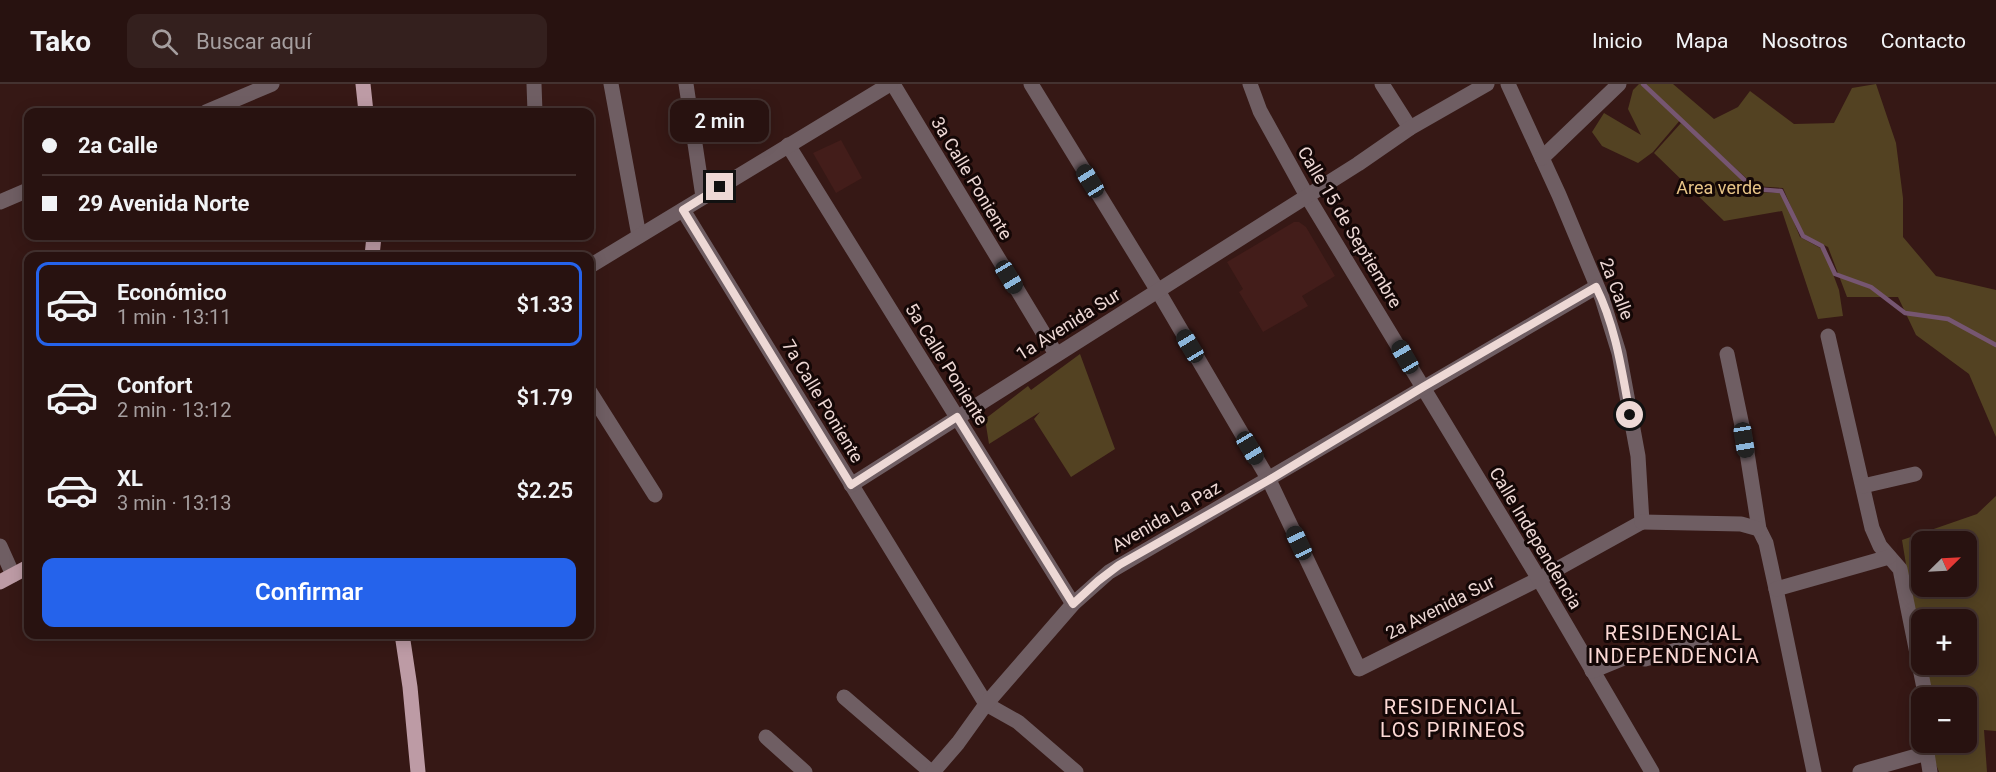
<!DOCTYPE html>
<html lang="es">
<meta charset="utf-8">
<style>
:root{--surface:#281210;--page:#34201e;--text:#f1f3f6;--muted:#a59e9f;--line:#443230;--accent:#2563eb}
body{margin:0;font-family:Roboto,sans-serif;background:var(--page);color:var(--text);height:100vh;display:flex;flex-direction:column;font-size:22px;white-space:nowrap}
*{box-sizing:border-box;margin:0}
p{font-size:20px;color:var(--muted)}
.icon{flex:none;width:33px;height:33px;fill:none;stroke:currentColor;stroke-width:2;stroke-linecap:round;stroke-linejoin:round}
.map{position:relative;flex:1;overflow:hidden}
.panel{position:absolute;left:24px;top:168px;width:570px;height:387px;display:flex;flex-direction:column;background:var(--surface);border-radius:12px;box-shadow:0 3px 15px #0003,0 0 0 2px var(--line)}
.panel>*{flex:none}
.hud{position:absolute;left:24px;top:24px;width:570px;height:132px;border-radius:12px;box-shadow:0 3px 15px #0003,0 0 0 2px var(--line);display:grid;align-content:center;height:132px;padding:0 18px;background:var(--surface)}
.needle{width:39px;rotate:66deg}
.buttons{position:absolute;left:1911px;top:447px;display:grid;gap:12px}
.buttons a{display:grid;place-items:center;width:66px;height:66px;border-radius:12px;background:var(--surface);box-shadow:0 3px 15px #0003,0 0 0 2px var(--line);font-size:30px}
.end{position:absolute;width:27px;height:27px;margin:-14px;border:8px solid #edd8d5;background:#111;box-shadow:0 0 0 3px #111}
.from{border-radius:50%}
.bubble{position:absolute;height:42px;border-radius:12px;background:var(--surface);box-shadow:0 3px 15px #0003,0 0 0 2px var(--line);font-size:20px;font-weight:600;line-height:42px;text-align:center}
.car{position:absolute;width:18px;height:36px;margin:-18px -9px;border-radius:8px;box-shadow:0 0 4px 2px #0007;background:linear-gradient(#222 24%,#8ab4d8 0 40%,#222 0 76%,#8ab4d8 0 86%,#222 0)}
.hud b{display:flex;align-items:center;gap:21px;height:57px;font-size:22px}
.hud b+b{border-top:2px solid var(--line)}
.hud i{width:15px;height:15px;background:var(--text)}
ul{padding:10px 0 0;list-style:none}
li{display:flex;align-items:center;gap:18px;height:84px;margin:0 12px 9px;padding:0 6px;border:3px solid transparent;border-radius:12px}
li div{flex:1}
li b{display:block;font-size:22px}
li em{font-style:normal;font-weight:600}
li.active{border-color:var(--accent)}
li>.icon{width:54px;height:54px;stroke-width:1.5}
.button{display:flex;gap:12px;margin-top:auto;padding:12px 18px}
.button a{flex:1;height:69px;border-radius:12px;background:var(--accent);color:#fff;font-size:24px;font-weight:600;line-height:69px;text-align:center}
header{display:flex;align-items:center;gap:36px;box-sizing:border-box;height:84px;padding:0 30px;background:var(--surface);border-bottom:2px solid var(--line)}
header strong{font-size:28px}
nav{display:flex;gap:33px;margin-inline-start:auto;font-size:21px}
.search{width:420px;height:54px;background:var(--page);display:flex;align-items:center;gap:15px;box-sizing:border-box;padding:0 21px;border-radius:12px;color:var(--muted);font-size:22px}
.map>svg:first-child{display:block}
</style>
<header>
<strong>Tako</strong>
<div class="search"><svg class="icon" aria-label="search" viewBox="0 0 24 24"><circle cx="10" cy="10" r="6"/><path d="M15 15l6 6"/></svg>Buscar aquí</div>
<nav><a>Inicio</a><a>Mapa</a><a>Nosotros</a><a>Contacto</a></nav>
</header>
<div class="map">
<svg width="1996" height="688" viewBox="0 0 1996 688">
<rect width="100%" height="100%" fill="#361815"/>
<g fill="#431d1a">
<path d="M841 56 862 94 836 109 813 69Z"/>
<path d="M1294 138H1299L1306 143 1335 192 1302 212 1308 222 1263 248 1239 208 1243 205 1227 178Z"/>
</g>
<g fill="#534222" fill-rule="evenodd">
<path d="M1639 0H1673L1714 35 1738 23 1750 7 1794 40 1834 39 1852 4 1876 0 1896 59 1903 114V153L1936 192 1996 206V353L1969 290 1916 251 1898 213H1847L1828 163 1803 151 1783 104 1755 102 1681 35 1653 68 1638 79 1602 62 1592 48 1604 29 1641 51 1628 25 1633 6Z"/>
<path d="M1681 39 1755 108 1782 109 1800 153 1824 166 1839 206 1843 232 1818 235 1782 127 1724 137 1654 69Z"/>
<path d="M1080 270 1115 365 1071 393 1034 335 1040 328 989 360 985 335 1028 302 1031 306Z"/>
<path d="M1996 412V647L1984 646 1987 688H1939L1931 668 1930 659 1966 658V614L1926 613 1922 581 1966 580V536H1922L1921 572 1902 456 1977 430ZM1922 458H1966V502H1922Z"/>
</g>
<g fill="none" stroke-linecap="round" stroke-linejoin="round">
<path stroke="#765671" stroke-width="4.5" d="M1643 0 1754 105 1781 107 1803 152 1822 162 1835 190 1871 203 1905 229 1948 235 1996 261"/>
<g stroke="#6f5e63" stroke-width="15">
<path d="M534 0 535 28"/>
<path d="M611 0 639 152"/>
<path d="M686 0 703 113"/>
<path d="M893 0 1056 270"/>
<path d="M1031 0 1158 207 1269 396 1359 585 1539 495 1642 438"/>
<path d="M1250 0 1260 27 1307 112 1539 495 1652 688"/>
<path d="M1382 0 1410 44"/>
<path d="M1508 0 1559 111 1602 214 1619 269 1638 372 1642 438"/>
<path d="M206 28 272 0"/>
<path d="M788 61 1073 520"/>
<path d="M1542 74 1619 0"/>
<path d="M0 118 28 106"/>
<path d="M683 126 986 620 1018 638 1076 688"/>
<path d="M590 182 890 0"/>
<path d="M1828 252 1872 444 1880 462 1900 485 1926 614"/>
<path d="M1727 270 1745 356 1759 445 1766 459 1776 505 1814 688"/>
<path d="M590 308 655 411"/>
<path d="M851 401 1358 80 1410 44 1487 0"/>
<path d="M1863 402 1915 390"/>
<path d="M1642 438 1741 440 1759 445"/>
<path d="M0 462 13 491"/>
<path d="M1776 505 1889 473"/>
<path d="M1592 587 1631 571 1645 575 1705 558"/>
<path d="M844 613 931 688"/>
<path d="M766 653 805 688"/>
<path d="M933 688 958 659 986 620 1073 520 1109 488 1596 203"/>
<path d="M1860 688 1927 669"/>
<path d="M1930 688 1927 669 1932 658"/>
</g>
<g stroke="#bd9ba5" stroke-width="15">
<path d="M363 0 366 28"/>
<path d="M372 172 374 152"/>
<path d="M0 498 28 483"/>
<path d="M402 550 410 603 418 688"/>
</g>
</g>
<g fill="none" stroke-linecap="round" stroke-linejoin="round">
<path stroke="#edd8d5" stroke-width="8" d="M720 103 683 126 851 401 957 333 1073 520 1098 497 1119 481 1269 396 1423 303 1596 203C1616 243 1622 288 1630 331"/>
</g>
<g text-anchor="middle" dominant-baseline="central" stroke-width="6" stroke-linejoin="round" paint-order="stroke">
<g font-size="18" fill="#edd8d5" stroke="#140706">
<text transform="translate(972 94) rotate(59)">3a Calle Poniente</text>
<text transform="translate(1350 143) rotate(59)">Calle 15 de Septiembre</text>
<text transform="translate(1617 205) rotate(69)">2a Calle</text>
<text transform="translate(1068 240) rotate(-32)">1a Avenida Sur</text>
<text transform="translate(947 280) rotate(58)">5a Calle Poniente</text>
<text transform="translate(823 317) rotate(59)">7a Calle Poniente</text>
<text transform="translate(1166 432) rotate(-30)">Avenida La Paz</text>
<text transform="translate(1536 454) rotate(59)">Calle Independencia</text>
<text transform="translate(1440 523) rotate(-27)">2a Avenida Sur</text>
</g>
<g font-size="18" fill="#e7c487" stroke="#140706">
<text x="1719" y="103">Area verde</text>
</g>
<g font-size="20" letter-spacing="1.5" fill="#fcd9d5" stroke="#140706">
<text x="1674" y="549">RESIDENCIAL<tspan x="1674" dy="23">INDEPENDENCIA</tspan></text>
<text x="1453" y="623">RESIDENCIAL<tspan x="1453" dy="23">LOS PIRINEOS</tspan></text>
</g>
</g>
</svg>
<div class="buttons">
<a><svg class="needle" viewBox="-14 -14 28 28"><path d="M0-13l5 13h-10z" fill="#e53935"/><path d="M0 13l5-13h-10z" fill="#a59e9f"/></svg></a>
<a>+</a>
<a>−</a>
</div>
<i class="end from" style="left:1630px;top:331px"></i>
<i class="end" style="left:720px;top:103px"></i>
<div class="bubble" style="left:670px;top:16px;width:99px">2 min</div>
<i class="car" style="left:1090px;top:97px;rotate:328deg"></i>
<i class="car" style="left:1009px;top:193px;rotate:149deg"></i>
<i class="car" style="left:1190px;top:262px;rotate:329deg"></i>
<i class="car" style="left:1405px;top:273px;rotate:330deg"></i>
<i class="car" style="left:1744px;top:356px;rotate:171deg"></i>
<i class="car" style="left:1250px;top:364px;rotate:149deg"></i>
<i class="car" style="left:1299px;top:459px;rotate:335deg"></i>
<div class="hud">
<b><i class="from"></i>2a Calle</b>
<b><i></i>29 Avenida Norte</b>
</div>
<section class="panel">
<ul>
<li class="active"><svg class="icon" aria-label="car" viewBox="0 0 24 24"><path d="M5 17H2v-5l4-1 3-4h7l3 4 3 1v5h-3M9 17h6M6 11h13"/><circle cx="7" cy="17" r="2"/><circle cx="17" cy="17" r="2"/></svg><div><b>Económico</b><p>1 min · 13:11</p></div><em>$1.33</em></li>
<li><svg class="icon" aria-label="car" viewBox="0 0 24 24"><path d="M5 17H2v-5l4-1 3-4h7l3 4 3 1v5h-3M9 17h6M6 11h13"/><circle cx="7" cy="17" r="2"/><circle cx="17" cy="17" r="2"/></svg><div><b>Confort</b><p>2 min · 13:12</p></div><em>$1.79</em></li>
<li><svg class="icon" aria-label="car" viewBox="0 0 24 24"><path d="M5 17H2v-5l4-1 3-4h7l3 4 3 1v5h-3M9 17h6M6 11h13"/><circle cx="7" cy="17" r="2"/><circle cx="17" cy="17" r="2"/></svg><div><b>XL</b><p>3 min · 13:13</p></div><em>$2.25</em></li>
</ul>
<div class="button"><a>Confirmar</a></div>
</section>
</div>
